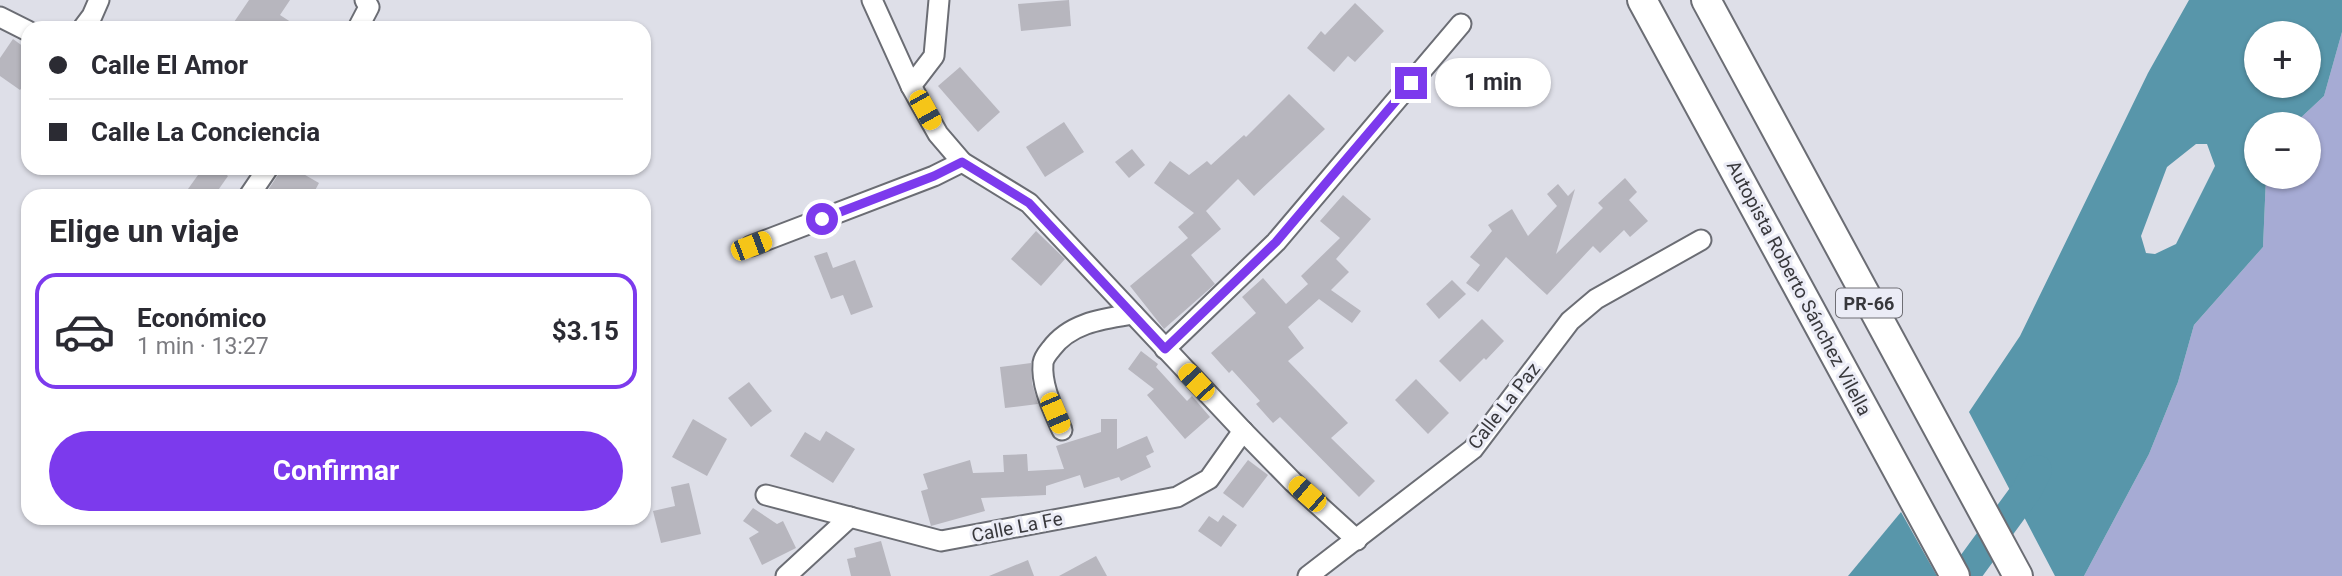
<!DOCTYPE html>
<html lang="es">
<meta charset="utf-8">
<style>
:root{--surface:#fff;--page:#f7f7f7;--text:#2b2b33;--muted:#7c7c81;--line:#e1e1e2;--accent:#7c3aed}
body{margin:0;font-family:Roboto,sans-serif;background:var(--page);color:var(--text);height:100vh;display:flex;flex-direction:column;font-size:26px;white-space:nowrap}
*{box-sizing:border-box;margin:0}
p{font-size:23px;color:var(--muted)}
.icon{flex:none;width:38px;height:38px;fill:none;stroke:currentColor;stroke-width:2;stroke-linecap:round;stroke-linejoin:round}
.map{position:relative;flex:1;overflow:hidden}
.sheet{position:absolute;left:21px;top:189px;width:630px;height:336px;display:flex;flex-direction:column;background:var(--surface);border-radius:21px;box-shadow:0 2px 5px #0004}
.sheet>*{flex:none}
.top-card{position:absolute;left:21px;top:21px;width:630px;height:154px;border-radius:21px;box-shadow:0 2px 5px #0004;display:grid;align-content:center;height:154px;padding:0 28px;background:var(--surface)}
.buttons{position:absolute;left:2244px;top:21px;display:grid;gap:14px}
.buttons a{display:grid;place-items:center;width:77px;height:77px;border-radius:50%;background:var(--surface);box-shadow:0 2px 5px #0004;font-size:35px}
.end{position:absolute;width:32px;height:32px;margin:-16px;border:9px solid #7c3aed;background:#fff;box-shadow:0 0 0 4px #fff}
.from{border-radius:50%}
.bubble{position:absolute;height:49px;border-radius:24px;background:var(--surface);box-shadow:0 2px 5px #0004;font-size:23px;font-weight:700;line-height:49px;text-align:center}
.car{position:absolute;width:21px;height:42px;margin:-21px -10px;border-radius:9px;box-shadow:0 0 5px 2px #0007;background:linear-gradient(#f5c518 24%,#345 0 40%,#f5c518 0 76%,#345 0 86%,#f5c518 0)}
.top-card b{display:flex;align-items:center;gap:24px;height:66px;font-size:26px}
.top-card b+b{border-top:2px solid var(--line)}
.top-card i{width:18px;height:18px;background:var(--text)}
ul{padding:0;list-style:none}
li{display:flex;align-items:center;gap:21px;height:116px;margin:0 14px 10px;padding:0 14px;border:4px solid transparent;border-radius:21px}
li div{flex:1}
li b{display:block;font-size:26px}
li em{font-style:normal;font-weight:700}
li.selected{border-color:var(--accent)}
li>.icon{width:63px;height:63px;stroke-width:1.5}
h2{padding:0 28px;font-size:32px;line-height:84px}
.primary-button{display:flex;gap:14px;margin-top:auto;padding:14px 28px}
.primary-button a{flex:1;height:80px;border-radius:42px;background:var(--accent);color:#fff;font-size:28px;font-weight:700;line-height:80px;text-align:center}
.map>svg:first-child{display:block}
</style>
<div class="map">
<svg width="2342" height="576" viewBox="0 0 2342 576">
<rect width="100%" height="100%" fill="#dedfe8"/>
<path fill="#a6abd4" d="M2342 32V576H2084L2149 454 2178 382 2194 325 2263 247 2266 177H2308V124H2294L2324 96Z"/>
<g fill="#5896aa" fill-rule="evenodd">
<path d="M2189 0H2342V32L2324 96 2294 124H2256V177H2266L2263 247 2194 325 2178 382 2149 454 2084 576H2055L1969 412 2020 336 2148 73ZM2256 33H2308V86H2256ZM2196 144H2207L2215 166 2176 244 2155 254 2146 253 2141 236 2167 167Z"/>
<path d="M1901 512 1937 576H1848Z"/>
</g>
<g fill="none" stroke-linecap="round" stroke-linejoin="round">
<path stroke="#5896aa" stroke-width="30" d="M1964 576 2027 490 2037 470"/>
</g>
<g fill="#b7b6be">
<path d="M249 0H290L280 15 300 28H230Z"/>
<path d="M1069 0 1071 26 1021 31 1018 4Z"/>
<path d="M1355 3 1384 31 1355 62 1348 56 1334 72 1307 48 1321 31 1325 35Z"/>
<path d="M13 39 28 50V79L20 90 0 76V58Z"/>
<path d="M960 67 1000 112 978 132 938 86Z"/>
<path d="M1289 94 1325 129 1254 196 1238 179 1206 211 1221 229 1191 255 1215 284 1164 329 1130 286 1188 238 1178 227 1194 213 1154 183 1170 161 1189 175 1207 161 1211 165 1244 135 1246 137Z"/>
<path d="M1064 122 1084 152 1045 177 1026 147Z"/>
<path d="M1132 149 1145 165 1129 178 1115 162Z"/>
<path d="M203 168H217L228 176 214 196H183Z"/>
<path d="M280 168H293L319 183 312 196H264L278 175Z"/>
<path d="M1625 178 1637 192 1629 200 1648 221 1630 237 1624 230 1600 253 1593 246 1547 295 1506 257 1478 292 1466 283 1480 265 1470 257 1492 231 1488 225 1512 209 1528 236 1557 206 1547 194 1558 184 1568 196 1575 189 1556 254 1603 208 1598 203Z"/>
<path d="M1343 195 1371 219 1336 259 1349 272 1331 290 1361 311 1352 323 1319 299 1288 327 1304 348 1288 361 1348 423 1331 438 1375 481 1359 497 1280 417 1273 423 1256 404 1260 401 1232 370 1229 373 1211 353 1256 313 1242 297 1263 278 1286 304 1308 284 1301 276 1340 238 1320 221Z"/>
<path d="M1036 231 1065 259 1041 286 1011 259Z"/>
<path d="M827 252 833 268 855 260 873 307 851 315 843 295 831 299 814 256Z"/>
<path d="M1452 280 1466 294 1439 319 1426 304Z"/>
<path d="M1482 319 1504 341 1486 360 1484 358 1460 382 1439 361Z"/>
<path d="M1141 351 1158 364 1156 367 1187 401 1192 396 1210 417 1185 439 1147 395 1154 389 1128 369Z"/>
<path d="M1031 363 1032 383 1038 404 1005 408 1000 367Z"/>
<path d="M1416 379 1449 413 1428 434 1395 400Z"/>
<path d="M749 382 772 411 751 427 728 398Z"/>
<path d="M693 419 727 439 707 476 672 457Z"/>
<path d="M1101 419H1117V449L1147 436 1154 452 1146 456 1151 467 1121 481 1119 477 1084 488 1080 475 1046 486V495L981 498 985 511 931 526 921 491 928 489 923 474 970 460 973 473 1004 472 1003 455 1027 454 1028 471 1064 469 1056 446 1101 432Z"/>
<path d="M826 431 855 449 833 483 790 456 805 432 820 441Z"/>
<path d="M1248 460 1268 475 1243 508 1223 493Z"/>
<path d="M689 483 701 534 661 543 653 511 675 506 671 487Z"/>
<path d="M753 508 777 524 783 521 796 548 762 565 749 538 759 532 743 521Z"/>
<path d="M1223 515 1237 525 1221 547 1198 531 1209 516 1218 522Z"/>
<path d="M881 541 891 576H851L847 559 856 557 854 548Z"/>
<path d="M1096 556 1107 576H1059Z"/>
<path d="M1028 560 1034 576H989Z"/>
</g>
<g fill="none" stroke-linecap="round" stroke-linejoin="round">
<defs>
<g id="minor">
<path d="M872 0 911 86 938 134 962 162 1029 203 1243 431 1293 482 1357 540"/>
<path d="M0 17 28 31"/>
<path d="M83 28 92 16 99 0"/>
<path d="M358 28 369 7 365 0"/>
<path d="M911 86 934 56 939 0"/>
<path d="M249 196 268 168"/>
<path d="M751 246 934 176 962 162"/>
<path d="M1165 349 1276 242 1461 24"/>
<path d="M1062 430C1053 409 1041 386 1043 363 1044 357 1047 354 1051 349 1070 323 1102 319 1133 314"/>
<path d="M766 495 941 541 1177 497 1209 479 1243 431"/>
<path d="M786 576 850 517"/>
<path d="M1308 576 1473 449 1570 321 1596 299 1701 240"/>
</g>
<g id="highway">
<path d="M1642 0 1955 576"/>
<path d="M1706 0 2018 576"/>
</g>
</defs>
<use href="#minor" stroke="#6b6d74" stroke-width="23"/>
<use href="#highway" stroke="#6b6d74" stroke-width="32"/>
<use href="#minor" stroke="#fff" stroke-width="19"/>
<use href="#highway" stroke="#fff" stroke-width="28"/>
</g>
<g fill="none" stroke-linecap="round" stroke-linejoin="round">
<path stroke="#7c3aed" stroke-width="9" d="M822 219 934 176 962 162 1029 203 1165 349 1276 242 1411 83"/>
</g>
<g text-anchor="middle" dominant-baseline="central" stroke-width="6" stroke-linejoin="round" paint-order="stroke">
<rect fill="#ebecf6" stroke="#6e6e74" stroke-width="2" x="1836" y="288.5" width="66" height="29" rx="5"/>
<g font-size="18" font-weight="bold" fill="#38383c">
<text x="1869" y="303">PR-66</text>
</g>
<g font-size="19" fill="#38383c" stroke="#ebecf6">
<text transform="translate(1799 288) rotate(62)">Autopista Roberto Sánchez Vilella</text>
<text transform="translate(1504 406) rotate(-52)">Calle La Paz</text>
<text transform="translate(1017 527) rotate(-11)">Calle La Fe</text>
</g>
</g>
</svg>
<div class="buttons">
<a>+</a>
<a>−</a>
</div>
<i class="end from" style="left:822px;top:219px"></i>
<i class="end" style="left:1411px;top:83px"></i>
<div class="bubble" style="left:1435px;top:58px;width:116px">1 min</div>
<i class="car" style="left:925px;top:110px;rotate:151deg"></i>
<i class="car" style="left:751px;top:246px;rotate:69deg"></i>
<i class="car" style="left:1196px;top:382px;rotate:317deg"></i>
<i class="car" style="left:1055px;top:413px;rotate:157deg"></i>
<i class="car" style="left:1307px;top:494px;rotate:311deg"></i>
<div class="top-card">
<b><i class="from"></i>Calle El Amor</b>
<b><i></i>Calle La Conciencia</b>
</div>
<section class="sheet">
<h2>Elige un viaje</h2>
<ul>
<li class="selected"><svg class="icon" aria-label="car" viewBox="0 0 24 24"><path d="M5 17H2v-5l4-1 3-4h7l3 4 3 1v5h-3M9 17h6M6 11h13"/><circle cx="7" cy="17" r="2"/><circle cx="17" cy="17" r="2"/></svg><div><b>Económico</b><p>1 min · 13:27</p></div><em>$3.15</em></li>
</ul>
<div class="primary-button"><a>Confirmar</a></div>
</section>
</div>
